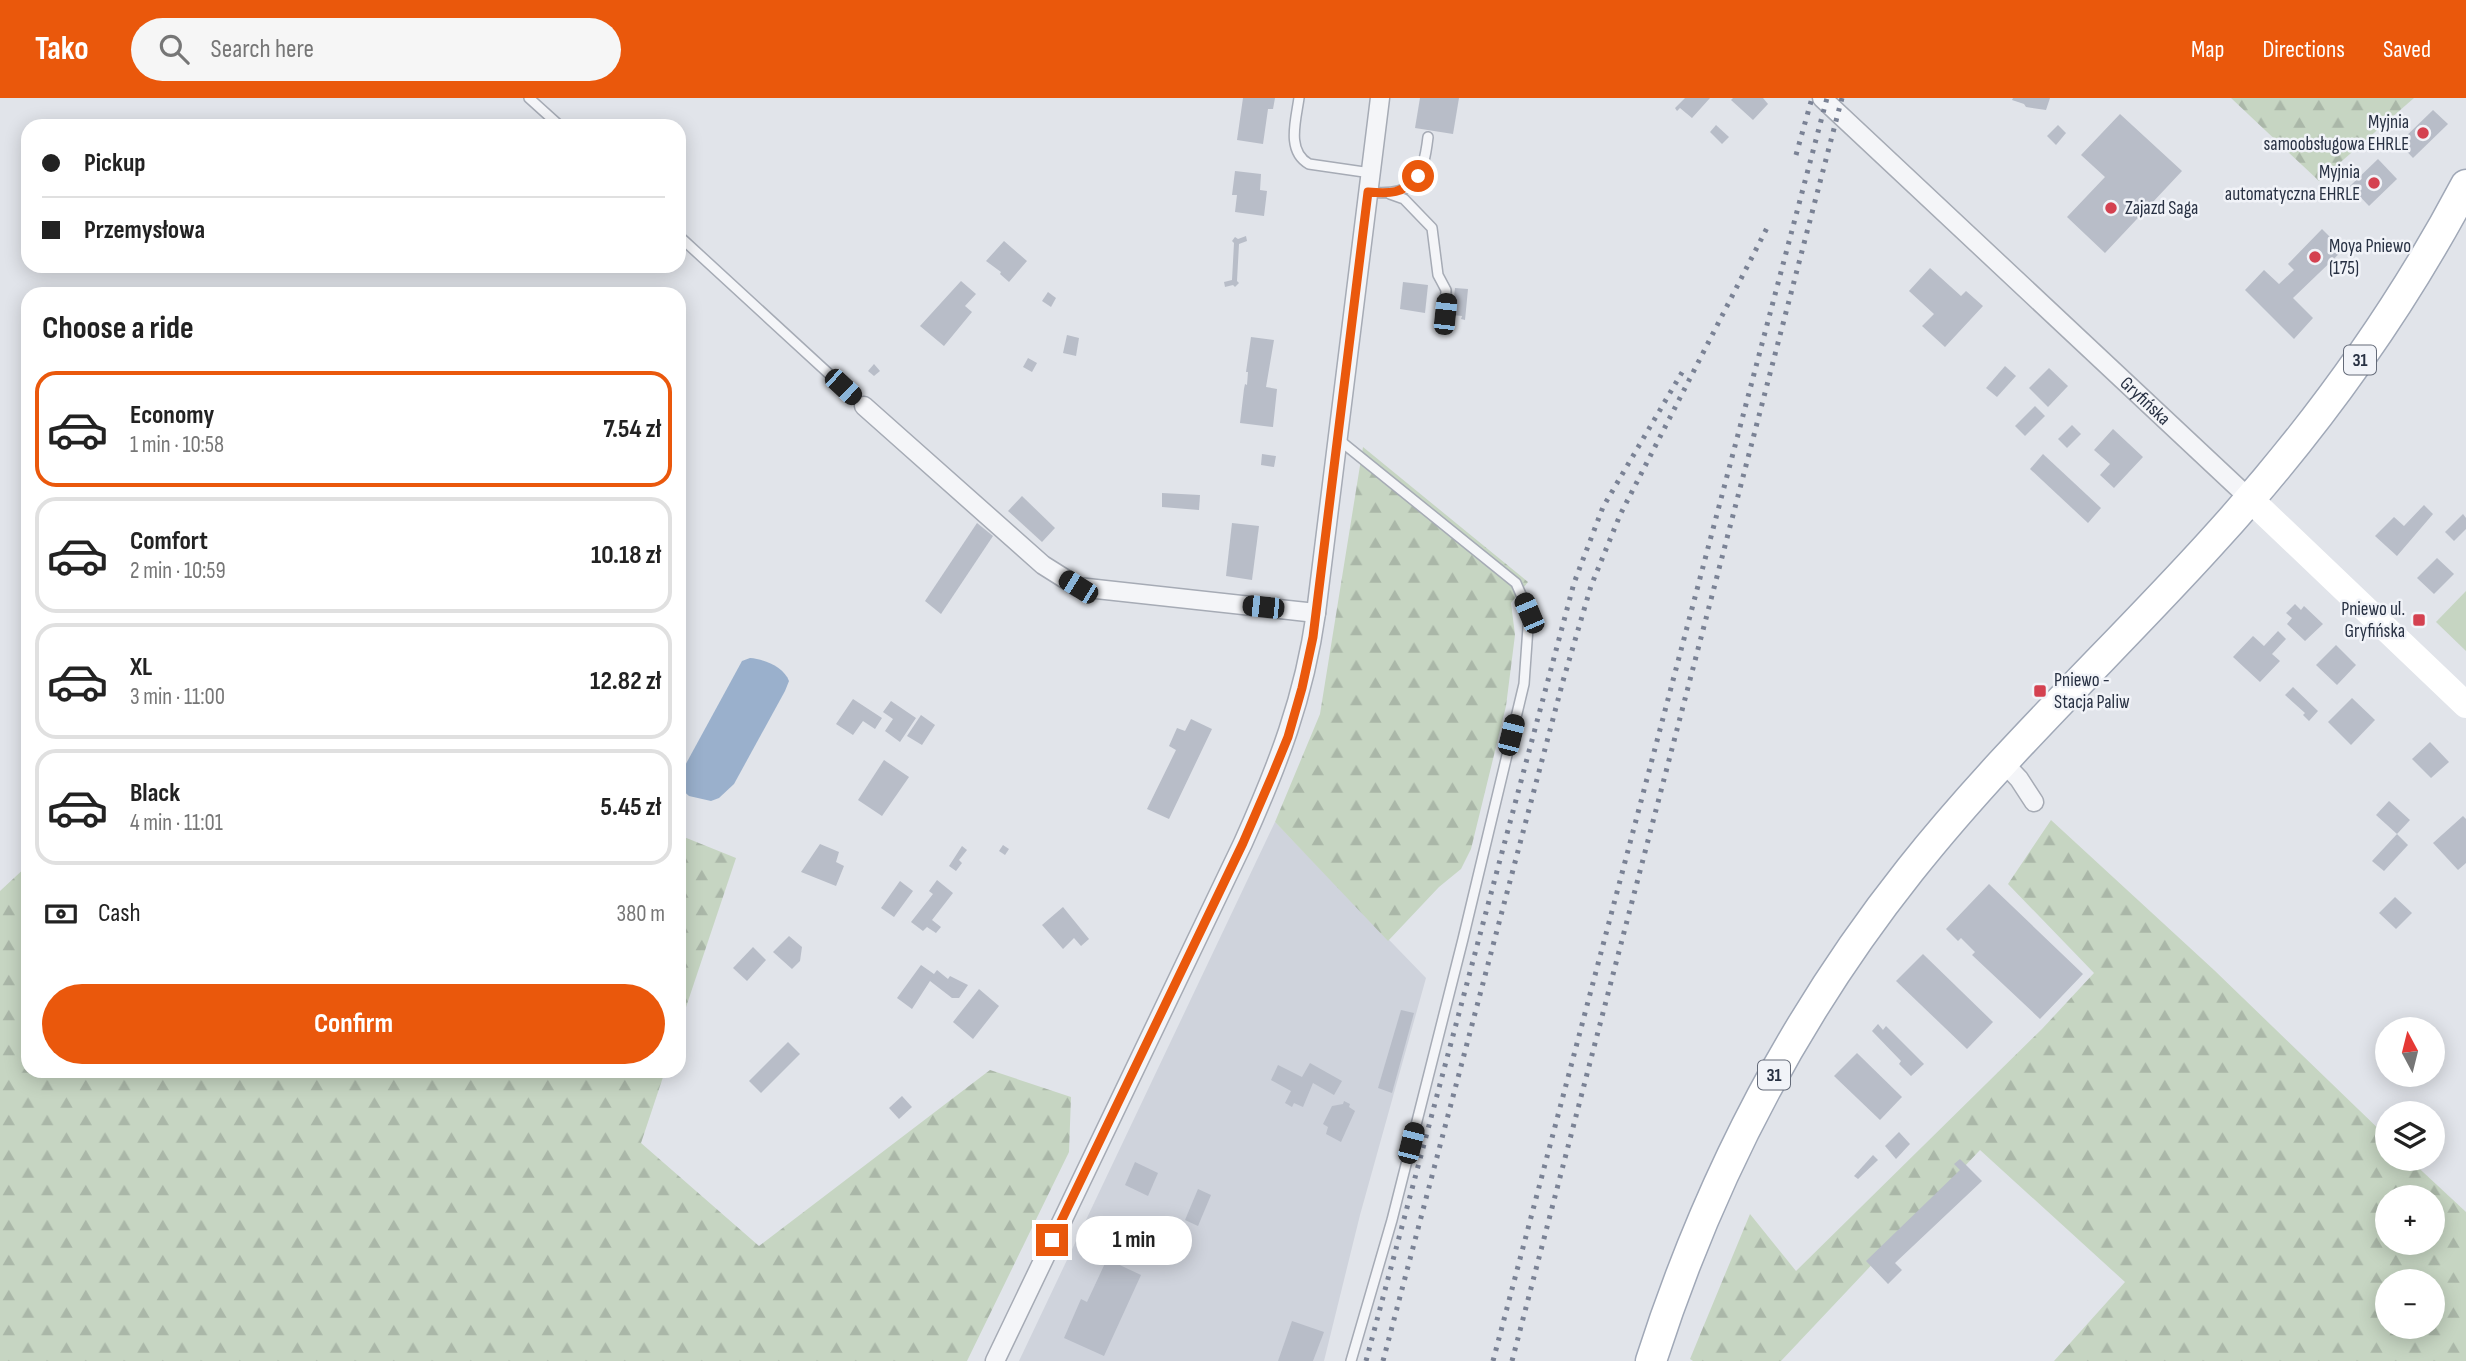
<!DOCTYPE html>
<meta charset="utf-8">
<style>
:root{--surface:#fff;--page:#f6f6f6;--text:#222;--muted:#767676;--line:#e0e0e0;--accent:#ea580c}
body{margin:0;font-family:"Sofia Sans Condensed",sans-serif;background:var(--page);color:var(--text);height:100vh;display:flex;flex-direction:column;font-size:26px;white-space:nowrap}
*{box-sizing:border-box;margin:0}
p{font-size:23px;color:var(--muted)}
.icon{flex:none;width:38px;height:38px;fill:none;stroke:currentColor;stroke-width:2;stroke-linecap:round;stroke-linejoin:round}
.map{position:relative;flex:1;overflow:hidden}
.drawer{position:absolute;left:21px;top:189px;width:665px;height:791px;display:flex;flex-direction:column;background:var(--surface);border-radius:21px;box-shadow:0 4px 18px #0003}
.drawer>*{flex:none}
.top-card{position:absolute;left:21px;top:21px;width:665px;height:154px;border-radius:21px;box-shadow:0 4px 18px #0003;display:grid;align-content:center;height:154px;padding:0 21px;background:var(--surface)}
.needle{width:46px;rotate:353deg}
.tools{position:absolute;left:2375px;top:919px;display:grid;gap:14px}
.tools a{display:grid;place-items:center;width:70px;height:70px;border-radius:50%;background:var(--surface);box-shadow:0 4px 18px #0003;font-size:35px}
.end{position:absolute;width:32px;height:32px;margin:-16px;border:9px solid #ea580c;background:#fff;box-shadow:0 0 0 4px #fff}
.from{border-radius:50%}
.bubble{position:absolute;height:49px;border-radius:24px;background:var(--surface);box-shadow:0 4px 18px #0003;font-size:23px;font-weight:700;line-height:49px;text-align:center}
.car{position:absolute;width:21px;height:42px;margin:-21px -10px;border-radius:9px;box-shadow:0 0 5px 2px #0007;background:linear-gradient(#222 24%,#8ab4d8 0 40%,#222 0 76%,#8ab4d8 0 86%,#222 0)}
.top-card b{display:flex;align-items:center;gap:24px;height:66px;font-size:26px}
.top-card b+b{border-top:2px solid var(--line)}
.top-card i{width:18px;height:18px;background:var(--text)}
ul{padding:0;list-style:none}
li{display:flex;align-items:center;gap:21px;height:116px;margin:0 14px 10px;padding:0 7px;border:4px solid var(--line);border-radius:21px}
li div{flex:1}
li b{display:block;font-size:26px}
li em{font-style:normal;font-weight:700}
li.current{border-color:var(--accent)}
li>.icon{width:63px;height:63px;stroke-width:1.5}
h2{padding:0 21px;font-size:32px;line-height:84px}
.pay{display:flex;align-items:center;gap:18px;height:77px;padding:0 21px;font-size:26px}
.pay p{margin-inline-start:auto}
.action{display:flex;gap:14px;margin-top:auto;padding:14px 21px}
.action a{flex:1;height:80px;border-radius:42px;background:var(--accent);color:#fff;font-size:28px;font-weight:700;line-height:80px;text-align:center}
header{display:flex;align-items:center;gap:42px;box-sizing:border-box;height:98px;padding:0 35px;background:var(--accent);color:#fff}
header strong{font-size:33px}
nav{display:flex;gap:38px;margin-inline-start:auto;font-size:24px}
.search{width:490px;height:63px;background:var(--page);display:flex;align-items:center;gap:18px;box-sizing:border-box;padding:0 24px;border-radius:38px;color:var(--muted);font-size:26px}
.map>svg:first-child{display:block}
</style>
<header>
<strong>Tako</strong>
<div class="search"><svg class="icon" aria-label="search" viewBox="0 0 24 24"><circle cx="10" cy="10" r="6"/><path d="M15 15l6 6"/></svg>Search here</div>
<nav><a>Map</a><a>Directions</a><a>Saved</a></nav>
</header>
<div class="map">
<svg width="2466" height="1263" viewBox="0 0 2466 1263">
<defs>
<pattern id="forest-firs" width="22" height="20" patternUnits="userSpaceOnUse" patternTransform="scale(1.75)"><rect width="22" height="20" fill="#c6d5c2"/><path d="M5 1l3.5 6h-7zM16 11l3.5 6h-7z" fill="#aab7a8"/></pattern>
</defs>
<rect width="100%" height="100%" fill="#e1e4ea"/>
<path fill="#cfd3dc" d="M1275 724 1426 880 1360 1117 1324 1263H1019Z"/>
<path fill="#c6d5c2" d="M2466 493V553L2436 524Z"/>
<g fill="url(#forest-firs)" fill-rule="evenodd">
<path d="M2231 0H2414L2319 83Z"/>
<path d="M1363 349 1528 484 1511 505 1515 537 1506 608 1471 751 1461 771 1439 789 1388 843 1275 724 1320 616Z"/>
<path d="M2051 722 2214 872 2387 1039V1060L2409 1061 2466 1114V1263H2054L2125 1184 1980 1052 1781 1263H1693L1690 1261 1750 1116 1796 1173 2042 931 2094 875 2008 786ZM2387 1099H2432V1144H2387ZM2387 1183H2432V1228H2387Z"/>
<path d="M679 737 736 760 679 930Z"/>
<path d="M28 767V973H665L641 1045 759 1148 990 972 1071 999 1069 1054 967 1263H0V793Z"/>
</g>
<path fill="#9ab0cc" d="M750 560C764 561 784 569 789 583L785 593 734 686 719 700 711 703 689 698 680 690 682 673 742 563Z"/>
<g fill="#b8bdc8">
<path d="M1243 0H1275L1273 11H1268L1263 46 1237 42Z"/>
<path d="M1420 0H1459L1453 36 1415 30Z"/>
<path d="M1685 0H1710L1692 20 1680 10 1677 13 1675 10Z"/>
<path d="M1733 0H1763L1768 6 1753 22 1731 2Z"/>
<path d="M2013 0H2050L2046 12 2026 9 2024 6 2012 2Z"/>
<path d="M2433 12 2448 26 2413 60 2399 45Z"/>
<path d="M2120 16 2182 73 2105 155 2067 119 2105 79 2081 57Z"/>
<path d="M1716 27 1729 39 1722 46 1710 34Z"/>
<path d="M2058 27 2066 35 2056 47 2047 38Z"/>
<path d="M2378 61 2397 81 2369 108 2350 88Z"/>
<path d="M1235 73 1261 76 1260 92 1267 93 1264 118 1235 114 1237 97H1232Z"/>
<path d="M2322 131 2343 152 2293 200 2313 220 2294 241 2245 192 2264 172 2279 186 2294 172 2288 166Z"/>
<path d="M1246 138 1247 143 1239 146 1237 183 1239 185 1235 189 1233 187 1225 189 1224 184 1232 182 1234 145 1232 143 1235 139 1238 141Z"/>
<path d="M1004 143 1027 163 1009 184 1000 176 1001 174 986 163Z"/>
<path d="M1930 170 1961 198 1966 193 1983 208 1945 249 1922 228 1934 216 1909 193Z"/>
<path d="M961 183 976 196 965 208 972 214 944 248 920 228Z"/>
<path d="M1403 184 1428 187 1425 215 1400 211Z"/>
<path d="M1455 190 1468 191 1465 222 1461 221 1462 218 1452 217Z"/>
<path d="M1048 194 1056 200 1051 209 1042 203Z"/>
<path d="M1067 237 1079 240 1076 258 1063 255Z"/>
<path d="M1251 239 1274 242 1266 289 1277 291 1273 329 1240 325 1244 291 1245 286 1247 287 1248 274H1246Z"/>
<path d="M1028 260 1037 265 1032 274 1023 269Z"/>
<path d="M874 266 880 273 874 278 868 273Z"/>
<path d="M2005 268 2016 278 1997 299 1986 290Z"/>
<path d="M2049 270 2068 288 2048 309 2029 290Z"/>
<path d="M2035 308 2045 318 2025 338 2015 328Z"/>
<path d="M2072 327 2081 336 2067 350 2058 341Z"/>
<path d="M2113 331 2143 359 2114 390 2100 377 2110 366 2094 352Z"/>
<path d="M1262 356 1276 358 1274 369 1261 367Z"/>
<path d="M2043 356 2101 410 2088 425 2030 371Z"/>
<path d="M1162 395 1200 397 1199 412 1162 409Z"/>
<path d="M1022 398 1055 430 1042 444 1008 413Z"/>
<path d="M2424 407 2433 416 2397 458 2375 438 2394 419 2404 428Z"/>
<path d="M2463 416 2466 420V431L2454 443 2445 434Z"/>
<path d="M977 425 993 438 941 516 925 503Z"/>
<path d="M1232 425 1259 428 1252 482 1226 478Z"/>
<path d="M2437 460 2454 476 2434 496 2417 480Z"/>
<path d="M2295 506 2301 512 2304 508 2323 526 2305 543 2287 526 2292 520 2286 515Z"/>
<path d="M2278 533 2286 541 2272 556 2280 563 2260 584 2233 559 2253 538 2264 548Z"/>
<path d="M2336 547 2356 567 2337 587 2316 567Z"/>
<path d="M2293 589 2318 613 2309 623 2303 617 2305 615 2285 597Z"/>
<path d="M2352 600 2375 622 2351 647 2328 624Z"/>
<path d="M853 601 882 620 875 631 863 623 853 637 836 626Z"/>
<path d="M891 603 916 620 900 644 885 633 893 621 883 614Z"/>
<path d="M921 617 935 627 922 647 907 638Z"/>
<path d="M1191 621 1212 631 1169 721 1147 711 1176 652 1169 648 1177 630 1185 633Z"/>
<path d="M2430 644 2449 664 2431 680 2412 661Z"/>
<path d="M884 662 909 679 882 718 858 702Z"/>
<path d="M2389 703 2410 722 2397 736 2376 717Z"/>
<path d="M2463 718 2466 721V765L2458 772 2433 745Z"/>
<path d="M2397 736 2408 747 2384 773 2372 763Z"/>
<path d="M820 746 839 754 836 764 844 768 836 788 801 774Z"/>
<path d="M1003 747 1009 751 1005 757 999 753Z"/>
<path d="M962 748 967 752 959 762 962 765 956 773 949 768Z"/>
<path d="M937 782 953 795 932 822 941 829 936 835 927 829 923 833 911 824 933 796 929 793Z"/>
<path d="M900 783 913 793 894 819 881 810Z"/>
<path d="M1989 786 2083 876 2040 921 1972 857 1975 854 1961 840 1958 843 1946 831Z"/>
<path d="M2395 799 2412 815 2396 831 2379 815Z"/>
<path d="M1063 809 1089 841 1081 848 1074 840 1063 851 1042 827Z"/>
<path d="M789 838 802 849 800 863 792 871 773 854Z"/>
<path d="M753 849 766 862 747 883 733 870Z"/>
<path d="M1923 856 1993 924 1967 951 1896 883Z"/>
<path d="M921 867 934 876 937 872 948 881 950 878 968 887 959 900H952L930 883 912 911 897 900Z"/>
<path d="M979 891 999 908 973 941 953 924Z"/>
<path d="M1401 912 1414 915 1392 995 1378 990Z"/>
<path d="M1878 926 1883 932 1886 928 1924 966 1911 978 1899 966 1901 963 1872 933Z"/>
<path d="M788 944 800 956 761 995 749 983Z"/>
<path d="M1857 955 1902 999 1880 1022 1834 978Z"/>
<path d="M1310 965 1342 983 1334 997 1313 985 1303 1009 1294 1005 1292 1009 1285 1005 1291 993 1271 982 1278 967 1302 979Z"/>
<path d="M902 998 912 1009 899 1021 889 1010Z"/>
<path d="M1344 1003 1350 1006 1349 1009 1355 1013 1341 1044 1326 1036 1328 1029 1323 1026 1332 1008 1343 1006Z"/>
<path d="M1899 1034 1910 1046 1896 1061 1885 1048Z"/>
<path d="M1873 1057 1878 1062 1858 1081 1854 1078Z"/>
<path d="M1960 1061 1982 1083 1895 1165 1902 1172 1888 1186 1866 1163 1960 1072 1954 1066Z"/>
<path d="M1135 1064 1158 1075 1148 1098 1125 1087Z"/>
<path d="M1198 1091 1211 1097 1198 1128 1185 1122Z"/>
<path d="M1107 1161 1141 1177 1104 1258 1064 1240 1081 1201 1087 1204Z"/>
<path d="M1292 1223 1324 1234 1313 1263H1278Z"/>
</g>
<g fill="none" stroke-linecap="round" stroke-linejoin="round">
<defs>
<g id="service">
<path d="M529 0 560 28"/>
<path d="M1299 0C1296 22 1286 53 1309 66L1371 75"/>
<path d="M1368 94C1414 99 1423 82 1428 39"/>
<path d="M1390 96 1404 101 1432 130 1438 177 1446 192 1445 216"/>
<path d="M679 138 864 308"/>
<path d="M1338 341 1516 485 1529 515 1524 586 1463 841 1392 1122 1351 1263"/>
</g>
<g id="minor">
<path id="s1" d="M1822 0 2250 401"/>
<path d="M864 308 1043 467 1078 489 1316 515"/>
<path d="M2004 665 2019 681 2034 704"/>
<path d="M995 1263 1243 745C1278 667 1304 600 1316 515L1380 0"/>
</g>
<path id="primary" d="M1651 1263C1708 1085 1794 918 1910 772 2002 656 2111 555 2210 446 2310 337 2397 218 2466 87"/>
</defs>
<use href="#service" stroke="#a6abb5" stroke-width="12"/>
<use href="#minor" stroke="#a6abb5" stroke-width="21"/>
<use href="#primary" stroke="#a0a8b7" stroke-width="33"/>
<use href="#service" stroke="#f4f5f8" stroke-width="9"/>
<use href="#minor" stroke="#f4f5f8" stroke-width="18"/>
<path stroke="#fff" stroke-width="26" d="M2250 401 2466 607"/>
<use href="#primary" stroke="#fff" stroke-width="30"/>
<g stroke="#7a8295" stroke-width="5" stroke-dasharray="3.5 7" stroke-linecap="butt">
<path d="M1796 57 1812 0"/>
<path d="M1366 1263 1574 485 1603 409 1684 271"/>
<path d="M1383 1263 1563 583 1591 488 1620 417 1769 126"/>
<path d="M1493 1263 1827 0"/>
<path d="M1512 1263 1842 0"/>
</g>
</g>
<g fill="none" stroke-linecap="round" stroke-linejoin="round">
<path stroke="#ea580c" stroke-width="9" d="M1052 1142 1243 745 1272 678 1288 639 1302 590 1313 539 1368 94C1390 96 1403 96 1418 78"/>
</g>
<g fill="#d44150" stroke="#f1f3f8" stroke-width="2.5">
<circle cx="2423" cy="35" r="7"/>
<circle cx="2374" cy="85" r="7"/>
<circle cx="2111" cy="110" r="7"/>
<circle cx="2315" cy="159" r="7"/>
<rect x="2412" y="515" width="14" height="14" rx="3.5"/>
<rect x="2033" y="586" width="14" height="14" rx="3.5"/>
</g>
<g text-anchor="middle" dominant-baseline="central" stroke-width="5" stroke-linejoin="round" paint-order="stroke">
<g fill="#f1f3f8" stroke="#646b79" stroke-width="2">
<rect x="2344" y="247.5" width="32" height="29" rx="5"/>
<rect x="1758" y="962.5" width="32" height="29" rx="5"/>
</g>
<g font-size="18" font-weight="bold" fill="#283143">
<text x="2360" y="262">31</text>
<text x="1774" y="977">31</text>
</g>
<g font-size="19" fill="#283143" stroke="#f1f3f8" text-anchor="end">
<text x="2409" y="24">Myjnia<tspan x="2409" dy="22">samoobsługowa EHRLE</tspan></text>
<text x="2360" y="74">Myjnia<tspan x="2360" dy="22">automatyczna EHRLE</tspan></text>
<text x="2125" y="110" text-anchor="start">Zajazd Saga</text>
<text x="2329" y="148" text-anchor="start">Moya Pniewo<tspan x="2329" dy="22">(175)</tspan></text>
<text x="2405" y="511">Pniewo ul.<tspan x="2405" dy="22">Gryfińska</tspan></text>
<text x="2054" y="582" text-anchor="start">Pniewo -<tspan x="2054" dy="22">Stacja Paliw</tspan></text>
</g>
<g font-size="19" fill="#283143" stroke="#f1f3f8">
<text stroke="none"><textPath href="#s1" startOffset="443">Gryfińska</textPath></text>
</g>
</g>
</svg>
<div class="tools">
<a><svg class="needle" viewBox="-14 -14 28 28"><path d="M0-13l5 13h-10z" fill="#e53935"/><path d="M0 13l5-13h-10z" fill="#767676"/></svg></a>
<a><svg class="icon" aria-label="layers" viewBox="0 0 24 24"><path d="M12 4l9 5-9 5-9-5zM3 14l9 5 9-5"/></svg></a>
<a>+</a>
<a>−</a>
</div>
<i class="end from" style="left:1418px;top:78px"></i>
<i class="end" style="left:1052px;top:1142px"></i>
<div class="bubble" style="left:1076px;top:1118px;width:116px">1 min</div>
<i class="car" style="left:1445px;top:216px;rotate:6deg"></i>
<i class="car" style="left:843px;top:289px;rotate:133deg"></i>
<i class="car" style="left:1078px;top:489px;rotate:302deg"></i>
<i class="car" style="left:1263px;top:509px;rotate:276deg"></i>
<i class="car" style="left:1529px;top:515px;rotate:337deg"></i>
<i class="car" style="left:1511px;top:637px;rotate:14deg"></i>
<i class="car" style="left:1411px;top:1045px;rotate:14deg"></i>
<div class="top-card">
<b><i class="from"></i>Pickup</b>
<b><i></i>Przemysłowa</b>
</div>
<section class="drawer">
<h2>Choose a ride</h2>
<ul>
<li class="current"><svg class="icon" aria-label="car" viewBox="0 0 24 24"><path d="M5 17H2v-5l4-1 3-4h7l3 4 3 1v5h-3M9 17h6M6 11h13"/><circle cx="7" cy="17" r="2"/><circle cx="17" cy="17" r="2"/></svg><div><b>Economy</b><p>1 min · 10:58</p></div><em>7.54 zł</em></li>
<li><svg class="icon" aria-label="car" viewBox="0 0 24 24"><path d="M5 17H2v-5l4-1 3-4h7l3 4 3 1v5h-3M9 17h6M6 11h13"/><circle cx="7" cy="17" r="2"/><circle cx="17" cy="17" r="2"/></svg><div><b>Comfort</b><p>2 min · 10:59</p></div><em>10.18 zł</em></li>
<li><svg class="icon" aria-label="car" viewBox="0 0 24 24"><path d="M5 17H2v-5l4-1 3-4h7l3 4 3 1v5h-3M9 17h6M6 11h13"/><circle cx="7" cy="17" r="2"/><circle cx="17" cy="17" r="2"/></svg><div><b>XL</b><p>3 min · 11:00</p></div><em>12.82 zł</em></li>
<li><svg class="icon" aria-label="car" viewBox="0 0 24 24"><path d="M5 17H2v-5l4-1 3-4h7l3 4 3 1v5h-3M9 17h6M6 11h13"/><circle cx="7" cy="17" r="2"/><circle cx="17" cy="17" r="2"/></svg><div><b>Black</b><p>4 min · 11:01</p></div><em>5.45 zł</em></li>
</ul>
<div class="pay"><svg class="icon" aria-label="cash" viewBox="0 0 24 24"><path d="M3 7h18v10H3z"/><circle cx="12" cy="12" r="2"/></svg>Cash<p>380 m</p></div>
<div class="action"><a>Confirm</a></div>
</section>
</div>
